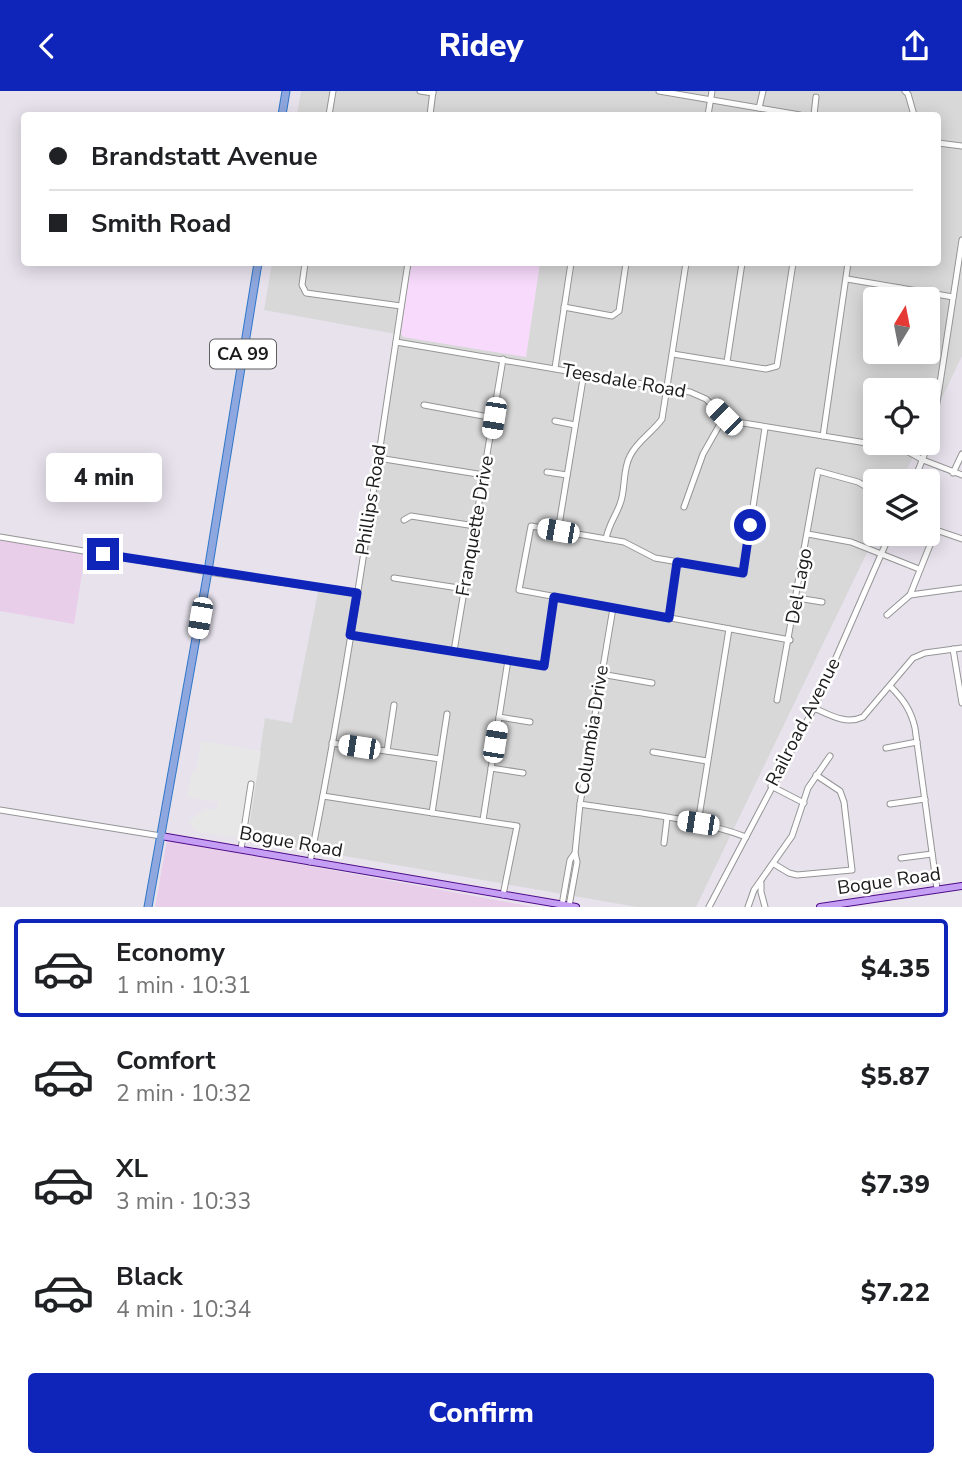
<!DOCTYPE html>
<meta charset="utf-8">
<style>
:root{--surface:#fff;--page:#f2f2f2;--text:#202124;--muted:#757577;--line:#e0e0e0;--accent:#0f24b8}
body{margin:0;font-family:"Nunito Sans",sans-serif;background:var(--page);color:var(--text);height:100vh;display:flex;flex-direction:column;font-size:26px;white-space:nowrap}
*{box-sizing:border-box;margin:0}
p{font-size:23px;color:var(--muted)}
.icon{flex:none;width:38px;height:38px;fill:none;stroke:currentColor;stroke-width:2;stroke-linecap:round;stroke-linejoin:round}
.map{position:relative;height:816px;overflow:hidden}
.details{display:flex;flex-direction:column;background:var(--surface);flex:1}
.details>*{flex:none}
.guide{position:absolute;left:21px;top:21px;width:920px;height:154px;border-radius:7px;box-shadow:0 4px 18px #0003;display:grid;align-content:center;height:154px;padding:0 28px;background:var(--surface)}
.needle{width:46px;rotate:10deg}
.fabs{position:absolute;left:863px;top:196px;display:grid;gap:14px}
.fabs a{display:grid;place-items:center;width:77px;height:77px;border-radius:7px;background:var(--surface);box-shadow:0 4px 18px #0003;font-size:35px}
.end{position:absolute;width:32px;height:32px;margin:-16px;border:9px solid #0f24b8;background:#fff;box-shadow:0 0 0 4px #fff}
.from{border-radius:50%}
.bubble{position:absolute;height:49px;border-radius:7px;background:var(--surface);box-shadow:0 4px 18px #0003;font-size:23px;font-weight:800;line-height:49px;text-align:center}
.car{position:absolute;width:21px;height:42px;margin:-21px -10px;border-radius:9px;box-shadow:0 0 5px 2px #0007;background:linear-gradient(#fff 24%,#345 0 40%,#fff 0 76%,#345 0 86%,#fff 0)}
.guide b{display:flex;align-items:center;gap:24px;height:66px;font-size:26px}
.guide b+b{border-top:2px solid var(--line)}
.guide i{width:18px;height:18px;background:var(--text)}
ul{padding:12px 0 0;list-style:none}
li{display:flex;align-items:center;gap:21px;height:98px;margin:0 14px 10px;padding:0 14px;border:4px solid transparent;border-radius:7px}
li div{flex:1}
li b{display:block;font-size:26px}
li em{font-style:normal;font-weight:800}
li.on{border-color:var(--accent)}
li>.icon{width:63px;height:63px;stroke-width:1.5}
.action{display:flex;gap:14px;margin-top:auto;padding:14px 28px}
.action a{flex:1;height:80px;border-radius:7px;background:var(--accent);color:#fff;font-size:28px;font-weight:800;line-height:80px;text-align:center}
header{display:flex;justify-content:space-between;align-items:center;height:91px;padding:0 28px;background:var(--accent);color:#fff;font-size:32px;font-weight:800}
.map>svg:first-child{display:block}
</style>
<header><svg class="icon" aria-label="back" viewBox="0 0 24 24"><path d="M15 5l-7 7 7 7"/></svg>Ridey<svg class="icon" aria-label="share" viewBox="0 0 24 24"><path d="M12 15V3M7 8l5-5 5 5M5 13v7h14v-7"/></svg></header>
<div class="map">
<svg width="962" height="816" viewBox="0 0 962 816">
<rect width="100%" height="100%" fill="#e7e2ec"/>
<path fill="#d8d8d9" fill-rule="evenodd" d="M301 0H962V265L928 336V299H875V352H920L901 390H875L876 443 696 816H637L247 748 265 627 292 632 319 496 356 502 396 243 264 219 272 172H938V24H297ZM875 208H928V261H875Z"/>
<path fill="#f8dbfc" d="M411 172H540L526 266 403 246 401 242Z"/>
<g fill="#e9ceea">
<path d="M0 448 85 463 74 533 0 520Z"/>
<path d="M167 749 534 816H155Z"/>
</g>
<path fill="#e7e7e7" d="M202 650 261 660 247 748 197 741 189 730 205 718H217L219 711 187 706 192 680H196Z"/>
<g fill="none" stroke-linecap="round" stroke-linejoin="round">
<defs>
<g id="minor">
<path d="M420 0 433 2"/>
<path d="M659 0 800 24"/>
<path d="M905 0 908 3 914 24"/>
<path d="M759 17 763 0"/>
<path d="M329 24 333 0"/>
<path d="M430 24 433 0"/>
<path d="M708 24 712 0"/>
<path d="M814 24 816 6"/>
<path d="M938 52 962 55"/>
<path d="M305 172 302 194 306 202 401 215"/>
<path d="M847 188 953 206"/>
<path d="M898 208 900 197"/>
<path d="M564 216 612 225 619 220 626 172"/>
<path d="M396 251 690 301 706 308 724 326 737 331 903 358 923 369 962 384"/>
<path d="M673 263 766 278 777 275 793 172"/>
<path d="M727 271 742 172"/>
<path d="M555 277 571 172"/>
<path d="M424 314 494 327"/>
<path d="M555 330 575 334"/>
<path d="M765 337 743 482 655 467 624 451 531 435 519 499 790 549"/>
<path d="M823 345 848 172"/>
<path d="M378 367 484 384"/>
<path d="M547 381 567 384"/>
<path d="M953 382 962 363"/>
<path d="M914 390 932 344 962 149"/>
<path d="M684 416 703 363 724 326"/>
<path d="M404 429 411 425 475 435"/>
<path d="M558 440 584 282"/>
<path d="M808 443 851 451 919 478"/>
<path d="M0 446 215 482 357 502"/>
<path d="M606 448C609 432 615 427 620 413 626 398 622 380 630 365 637 350 653 341 662 328L686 172"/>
<path d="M394 487 465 498"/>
<path d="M910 504 962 497"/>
<path d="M797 507 822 511"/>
<path d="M887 524 910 504 936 439 962 448"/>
<path d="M669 527 677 471"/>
<path d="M350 544 544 575 554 506"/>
<path d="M953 558 962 612"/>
<path d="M454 560 503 268"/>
<path d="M601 583 652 592"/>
<path d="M890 595C903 608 911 619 915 637L937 798"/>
<path d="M777 609 818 380 858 391 870 398"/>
<path d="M814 617C830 624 846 634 863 626L913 567 925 562 962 557"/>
<path d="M499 626 530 631"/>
<path d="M332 652 440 668"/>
<path d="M886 657 917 651"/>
<path d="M387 660 394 614"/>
<path d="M653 661 707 670"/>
<path d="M491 677 523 682"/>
<path d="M771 695 804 712"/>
<path d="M323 705 517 735 503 804"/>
<path d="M580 713C635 722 693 726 746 746"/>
<path d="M890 713 925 708"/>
<path d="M0 719 161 745"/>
<path d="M432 722 447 623"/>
<path d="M483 729 508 569"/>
<path d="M698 732 729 538"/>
<path d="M664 752 667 727"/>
<path d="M241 758 251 693"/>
<path d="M901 767 932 763"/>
<path d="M310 771C350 573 377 371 408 172"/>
<path d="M774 773 789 782 797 784 852 779 844 711 840 700 816 684"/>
<path d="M761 792V801L765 816"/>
<path d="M562 814 570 769 575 762"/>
<path d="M569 815 577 771 575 762 580 713 613 517"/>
<path d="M709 816 814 617 890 443"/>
<path d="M748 816 754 799 792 745 808 697 830 665"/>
</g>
<g id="major">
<path d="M161 745 576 816"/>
<path d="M820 816 962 795"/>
</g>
<g id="highway">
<path d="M282 24 286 0"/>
<path d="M148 816 208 480 258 172"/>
</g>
</defs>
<use href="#minor" stroke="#959595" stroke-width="7"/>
<use href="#major" stroke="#4f0b88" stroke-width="8"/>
<use href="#highway" stroke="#3177c8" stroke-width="9"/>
<use href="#minor" stroke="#fff" stroke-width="5"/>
<use href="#major" stroke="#c59ff4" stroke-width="6"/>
<use href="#highway" stroke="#8ea7de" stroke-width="7"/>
</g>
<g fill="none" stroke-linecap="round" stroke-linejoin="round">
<path stroke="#0f24b8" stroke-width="9" d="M103 463 357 502 350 544 544 575 554 506 669 527 677 471 743 482 750 434"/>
</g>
<g text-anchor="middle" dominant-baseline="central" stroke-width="5" stroke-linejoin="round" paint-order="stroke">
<rect fill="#fff" stroke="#5f5f5f" stroke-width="2" x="210" y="248.5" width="66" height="29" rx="5"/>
<g font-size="18" font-weight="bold" fill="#1b1b1b">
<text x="243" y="263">CA 99</text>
</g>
<g font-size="19" fill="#1b1b1b" stroke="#fff">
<text transform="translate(624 290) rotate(10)">Teesdale Road</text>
<text transform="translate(371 409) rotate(-81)">Phillips Road</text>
<text transform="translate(475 435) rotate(-80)">Franquette Drive</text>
<text transform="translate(799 495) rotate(-80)">Del Lago</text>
<text transform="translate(803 631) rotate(-63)">Railroad Avenue</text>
<text transform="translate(592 639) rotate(-81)">Columbia Drive</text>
<text transform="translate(291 751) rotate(10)">Bogue Road</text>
<text transform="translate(889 790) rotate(-8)">Bogue Road</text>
</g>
</g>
</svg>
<div class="fabs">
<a><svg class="needle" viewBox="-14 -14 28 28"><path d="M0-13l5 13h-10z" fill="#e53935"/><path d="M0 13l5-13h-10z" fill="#757577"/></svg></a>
<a><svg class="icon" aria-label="locate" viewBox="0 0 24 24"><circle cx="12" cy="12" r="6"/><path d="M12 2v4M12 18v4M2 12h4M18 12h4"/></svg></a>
<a><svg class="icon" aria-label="layers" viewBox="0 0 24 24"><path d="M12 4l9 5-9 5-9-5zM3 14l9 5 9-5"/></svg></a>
</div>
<i class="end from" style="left:750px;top:434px"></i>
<i class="end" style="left:103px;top:463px"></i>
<div class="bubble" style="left:46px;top:362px;width:116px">4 min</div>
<i class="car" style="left:724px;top:326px;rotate:315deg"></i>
<i class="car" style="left:494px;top:327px;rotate:189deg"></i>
<i class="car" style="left:558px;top:440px;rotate:280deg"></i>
<i class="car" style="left:200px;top:527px;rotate:190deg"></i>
<i class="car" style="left:495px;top:651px;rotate:9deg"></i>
<i class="car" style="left:359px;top:656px;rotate:279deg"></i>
<i class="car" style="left:698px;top:732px;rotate:279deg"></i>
<div class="guide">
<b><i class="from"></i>Brandstatt Avenue</b>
<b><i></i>Smith Road</b>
</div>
</div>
<section class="details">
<ul>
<li class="on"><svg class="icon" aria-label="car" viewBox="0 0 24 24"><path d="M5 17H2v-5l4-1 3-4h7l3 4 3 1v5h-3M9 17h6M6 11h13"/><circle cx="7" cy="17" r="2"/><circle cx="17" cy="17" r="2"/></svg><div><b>Economy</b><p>1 min · 10:31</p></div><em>$4.35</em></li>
<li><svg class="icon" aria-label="car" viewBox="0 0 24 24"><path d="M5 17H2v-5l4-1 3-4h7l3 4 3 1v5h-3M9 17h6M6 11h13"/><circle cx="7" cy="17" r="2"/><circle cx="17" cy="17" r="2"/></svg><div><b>Comfort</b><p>2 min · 10:32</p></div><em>$5.87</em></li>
<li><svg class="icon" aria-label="car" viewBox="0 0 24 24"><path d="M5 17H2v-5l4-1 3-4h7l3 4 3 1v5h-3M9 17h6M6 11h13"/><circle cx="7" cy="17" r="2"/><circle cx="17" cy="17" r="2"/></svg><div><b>XL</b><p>3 min · 10:33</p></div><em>$7.39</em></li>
<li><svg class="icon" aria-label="car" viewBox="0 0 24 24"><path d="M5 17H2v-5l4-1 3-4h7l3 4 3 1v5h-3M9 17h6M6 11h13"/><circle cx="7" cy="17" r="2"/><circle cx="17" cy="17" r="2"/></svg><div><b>Black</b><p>4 min · 10:34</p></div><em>$7.22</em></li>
</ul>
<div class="action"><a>Confirm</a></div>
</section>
